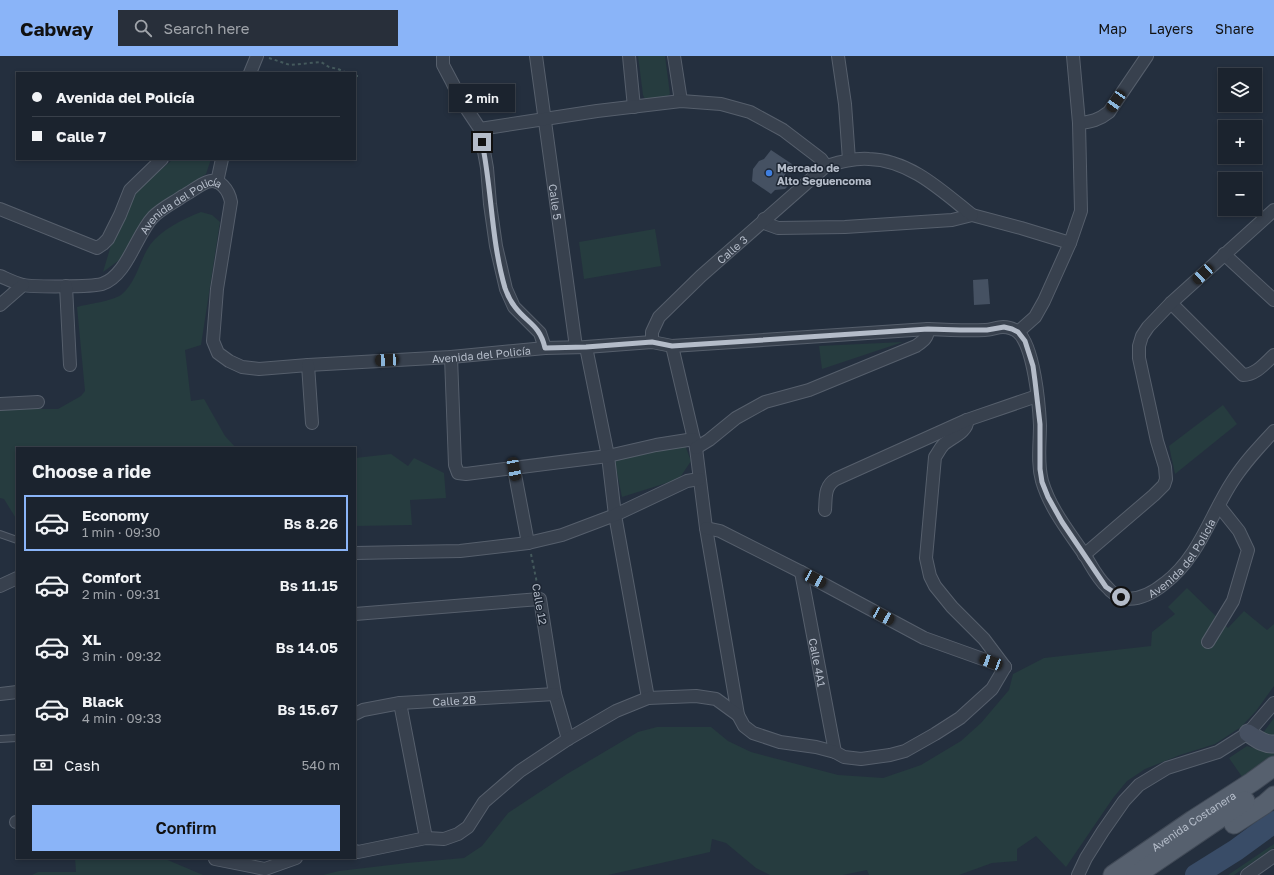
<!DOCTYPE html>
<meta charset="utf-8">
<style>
:root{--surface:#1b232e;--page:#282f3a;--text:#f1f3f6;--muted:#a0a4aa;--line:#39404a;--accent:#8ab4f8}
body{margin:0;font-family:"Golos Text",sans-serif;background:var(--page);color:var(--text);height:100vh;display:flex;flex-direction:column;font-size:15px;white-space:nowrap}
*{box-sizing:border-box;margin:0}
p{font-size:13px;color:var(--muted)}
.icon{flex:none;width:22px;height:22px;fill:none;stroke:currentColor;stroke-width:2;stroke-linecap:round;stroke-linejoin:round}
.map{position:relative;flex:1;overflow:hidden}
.side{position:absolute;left:16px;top:391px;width:340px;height:412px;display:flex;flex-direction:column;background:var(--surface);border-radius:0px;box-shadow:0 2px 6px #0003,0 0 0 1px var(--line)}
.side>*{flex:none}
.banner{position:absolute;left:16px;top:16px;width:340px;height:88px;border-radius:0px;box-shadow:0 2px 6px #0003,0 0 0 1px var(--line);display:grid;align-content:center;height:88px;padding:0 16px;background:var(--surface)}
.tools{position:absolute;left:1218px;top:12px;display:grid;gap:8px}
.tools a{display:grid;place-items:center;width:44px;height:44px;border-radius:0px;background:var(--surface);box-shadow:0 2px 6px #0003,0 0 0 1px var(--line);font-size:20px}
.end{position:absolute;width:18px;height:18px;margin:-9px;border:5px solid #b4bcc9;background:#111;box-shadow:0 0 0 2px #111}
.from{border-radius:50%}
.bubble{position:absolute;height:28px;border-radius:0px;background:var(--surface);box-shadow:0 2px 6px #0003,0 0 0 1px var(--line);font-size:13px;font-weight:600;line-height:28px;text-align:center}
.car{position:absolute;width:12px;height:24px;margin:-12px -6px;border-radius:5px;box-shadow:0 0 3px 1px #0007;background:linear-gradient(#222 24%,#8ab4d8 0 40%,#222 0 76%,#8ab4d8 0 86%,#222 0)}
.banner b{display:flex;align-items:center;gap:14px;height:38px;font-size:15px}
.banner b+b{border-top:1px solid var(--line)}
.banner i{width:10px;height:10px;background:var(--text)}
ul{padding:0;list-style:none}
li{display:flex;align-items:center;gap:12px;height:56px;margin:0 8px 6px;padding:0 8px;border:2px solid transparent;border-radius:0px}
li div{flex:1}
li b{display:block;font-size:15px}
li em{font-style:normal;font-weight:600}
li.active{border-color:var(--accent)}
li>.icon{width:36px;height:36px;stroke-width:1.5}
h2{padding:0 16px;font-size:18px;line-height:48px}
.pay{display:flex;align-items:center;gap:10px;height:44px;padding:0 16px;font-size:15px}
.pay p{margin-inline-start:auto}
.action{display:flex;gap:8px;margin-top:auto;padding:8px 16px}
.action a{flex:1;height:46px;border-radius:0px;background:var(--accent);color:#111;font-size:16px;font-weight:600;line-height:46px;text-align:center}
header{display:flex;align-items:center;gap:24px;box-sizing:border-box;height:56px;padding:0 20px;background:var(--accent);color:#111}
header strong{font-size:19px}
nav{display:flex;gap:22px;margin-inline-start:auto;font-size:14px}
.search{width:280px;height:36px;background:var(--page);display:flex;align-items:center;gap:10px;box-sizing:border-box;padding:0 14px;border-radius:0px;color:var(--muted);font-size:15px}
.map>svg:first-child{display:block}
</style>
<header>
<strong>Cabway</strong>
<div class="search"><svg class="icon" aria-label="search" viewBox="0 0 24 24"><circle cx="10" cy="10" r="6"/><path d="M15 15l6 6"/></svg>Search here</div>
<nav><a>Map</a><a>Layers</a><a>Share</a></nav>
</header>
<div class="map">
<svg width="1274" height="819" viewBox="0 0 1274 819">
<rect width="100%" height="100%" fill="#242f3e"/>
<g fill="#263c3f">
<path d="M638 0H665L670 38 666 41 645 43 643 39Z"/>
<path d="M173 103H211L206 118 160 147 140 168 130 191 122 202 103 216C112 187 119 155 140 132 150 121 163 113 173 103Z"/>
<path d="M201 156 212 159 220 166 201 289 185 294 191 345 204 343 225 380 236 392H17V464L4 443 0 442V353H58L81 340 85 335 77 251C88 248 112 245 121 239 137 226 139 205 150 189 161 174 183 163 201 156Z"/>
<path d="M655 173 661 210 584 223 579 186Z"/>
<path d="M903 286 822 313 819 290Z"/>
<path d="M1223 349 1237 368 1175 418 1169 390Z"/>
<path d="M685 389 691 405 679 423 622 441 614 402Z"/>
<path d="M391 398 408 410 414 402 444 417 446 442 410 444 412 469 355 470V402Z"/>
<path d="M1187 532 1228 572 1244 555 1267 574 1274 568V630L1256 655 1241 671 1215 688 1180 699 1145 713 1127 725 1113 742 1066 811 1036 780 1017 793V805L992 807 959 819H869L867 814 843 819H770L756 812 726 787 712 783 710 796 608 819H323L339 815 407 807 464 802 482 790 508 757 567 718 638 676 657 671H711L728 685 751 696 838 719 883 722 921 709 961 685 981 667 1009 634 1013 618 1044 602 1151 590 1152 576 1175 558 1168 551Z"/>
<path d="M1274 662V679L1269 681 1263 677Z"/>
<path d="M1247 690 1269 697 1274 694V701L1245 725 1229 702Z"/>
<path d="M1274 788V792L1234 819H1228Z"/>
<path d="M75 802H163L203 819H32L38 816H76Z"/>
</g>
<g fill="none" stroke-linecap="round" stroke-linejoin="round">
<path stroke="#394c67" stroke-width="22" d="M1196 819 1236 794 1274 766"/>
</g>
<g fill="#455162">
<path d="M771 94 792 108 784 120 791 127 785 133 775 134 771 138 752 125 753 113 759 105 764 103Z"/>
<path d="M988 223 990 248 974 249 973 224Z"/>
</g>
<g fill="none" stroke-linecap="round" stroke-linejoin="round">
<defs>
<g id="service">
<path d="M0 478 17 484"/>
<path d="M0 683 17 682"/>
</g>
<g id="minor">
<path d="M443 0V9L452 26 462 46 480 73 487 112 490 148 496 190 506 233 514 251 540 277 545 292"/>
<path id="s1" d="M536 0 576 291"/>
<path d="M629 0 634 51"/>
<path d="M674 0 681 45"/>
<path d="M838 0 845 48 849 104"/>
<path d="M250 17 257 0"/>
<path d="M1079 67C1091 66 1099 64 1109 56L1147 0"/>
<path d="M480 73 597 55 681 45 721 48 750 56 783 74 821 103 826 110"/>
<path d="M217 126 222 103"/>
<path d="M0 153 97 192 103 188 108 183 120 159 130 134 162 103"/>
<path d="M764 163 767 168 778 172 845 171 952 164 972 159 1021 172 1070 187"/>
<path d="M1224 198 1274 244"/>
<path id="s2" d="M0 220C7 223 15 227 23 229 33 231 92 231 102 228 127 220 136 179 153 161 162 152 173 147 183 140 191 136 199 129 207 126 220 121 229 135 231 146L217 233 213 285 218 297 229 305 242 311 259 313 308 309 451 301 545 292 586 291 652 286 672 290 928 273C947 274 966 275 985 274 991 274 997 271 1003 271 1008 271 1014 273 1018 276 1034 291 1039 347 1040 369 1040 388 1037 407 1042 425 1050 453 1070 477 1086 501 1092 511 1098 523 1107 531 1111 536 1117 540 1123 542 1138 545 1154 536 1165 527 1199 501 1210 460 1232 426 1244 407 1259 391 1274 375"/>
<path d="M66 230 70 309"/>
<path d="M1171 247 1243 319C1256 319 1265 307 1274 299"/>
<path d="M0 249 23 229"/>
<path d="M1018 276 1035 261 1044 245 1070 187 1081 155 1079 67 1073 0"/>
<path id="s3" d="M652 286V276L659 261 701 220 826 110C840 106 854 102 869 103 910 104 942 135 972 159"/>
<path d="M672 290 696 392 706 472 738 659"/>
<path d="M586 291 608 400 615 459 648 642"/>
<path d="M451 301 455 409 458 417 466 418 608 400 656 389 694 383"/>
<path d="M308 309 312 367"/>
<path d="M0 348 38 346"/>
<path d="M967 364C969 375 951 382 944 388 940 392 938 397 935 401L926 502 930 520 935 530 952 551 984 583 1005 611"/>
<path d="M696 392 709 384 736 362 765 346 809 334 916 290C923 285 928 282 928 273"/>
<path d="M514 413 528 487"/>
<path d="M825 454C826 442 824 430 836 423L967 364 1037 340"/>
<path d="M706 472 720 475 801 516 924 582 1005 611"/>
<path d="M355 497 460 495 528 487 562 479 615 459 687 425 699 423"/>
<path d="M1084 499 1154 439 1164 429 1166 423 1165 411 1157 385 1139 302V290L1142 280 1148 271 1171 247 1274 154"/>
<path id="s4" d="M801 516 835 696"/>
<path d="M0 530 17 522"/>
<path d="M355 558 540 543 555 638 568 683"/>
<path d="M1208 586 1233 545 1248 494 1239 475 1219 450"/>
<path d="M0 638 17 636"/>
<path d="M400 647 426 782"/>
<path id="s5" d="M355 658 363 654 400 647 555 638"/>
<path d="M16 766H17"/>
<path d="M355 795 358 796 426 782 444 783 458 778 468 771 484 746 520 715 568 683 616 655 648 642 696 640 716 643 738 659 744 670 753 677 780 686 816 691 835 696 844 701 861 703 890 699 905 695 935 678 960 662 992 633 1005 611"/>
<path d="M215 803 265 813 296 802"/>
<path d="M1078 819 1086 802 1103 775 1124 745 1139 729 1167 712 1218 696 1248 677 1274 647"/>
<path d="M1247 819 1274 800"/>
</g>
<path id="secondary" d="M1248 677C1256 682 1264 689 1274 688"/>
<g id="primary">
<path d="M1234 768 1265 748 1274 740"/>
<path id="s6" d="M1113 819 1193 764 1252 726 1274 710"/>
<path d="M1136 819 1245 745"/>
</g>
</defs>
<use href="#service" stroke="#565f6c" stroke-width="8"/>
<use href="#minor" stroke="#565f6c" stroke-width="14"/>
<use href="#secondary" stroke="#565f6c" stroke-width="19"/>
<use href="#primary" stroke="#414a57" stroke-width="21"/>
<g stroke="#44595c" stroke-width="2" stroke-dasharray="3 3" stroke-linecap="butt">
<path d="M269 2 290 9 321 6 329 11 338 13 347 17"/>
<path d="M355 20H358"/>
<path d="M531 498 538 532"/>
</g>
<use href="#service" stroke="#38414e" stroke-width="6"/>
<use href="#minor" stroke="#38414e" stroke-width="12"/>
<use href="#secondary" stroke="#465061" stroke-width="17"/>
<use href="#primary" stroke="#56606e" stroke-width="19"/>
</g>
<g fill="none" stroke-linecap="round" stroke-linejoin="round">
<path stroke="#b4bcc9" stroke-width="5" d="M482 86C492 134 491 184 505 232 507 238 511 246 515 251 527 267 540 269 545 292L586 291 652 286 672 290 928 273 960 274H987L1004 271 1012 273 1018 276 1025 285 1033 310 1035 325 1040 368V413L1042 426 1048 441 1062 466 1106 531 1121 541"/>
</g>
<circle fill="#3f7fe0" stroke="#1d2633" stroke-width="1.5" cx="769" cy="117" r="4"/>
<g text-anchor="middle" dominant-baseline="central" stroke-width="3" stroke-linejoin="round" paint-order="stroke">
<g font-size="11" font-weight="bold" fill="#b4bcc9" stroke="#1d2633" text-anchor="start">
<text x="777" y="111">Mercado de<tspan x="777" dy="13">Alto Seguencoma</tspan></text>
</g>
<g font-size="11" fill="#b4bcc9" stroke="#1d2633">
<text stroke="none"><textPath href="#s1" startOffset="147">Calle 5</textPath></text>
<text stroke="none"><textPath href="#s2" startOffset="220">Avenida del Policía</textPath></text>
<text stroke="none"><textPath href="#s3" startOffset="126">Calle 3</textPath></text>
<text stroke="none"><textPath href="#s2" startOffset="711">Avenida del Policía</textPath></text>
<text stroke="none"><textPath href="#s2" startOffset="1624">Avenida del Policía</textPath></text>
<text transform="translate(540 548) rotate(80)">Calle 12</text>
<text stroke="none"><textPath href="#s4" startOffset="92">Calle 4A1</textPath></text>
<text stroke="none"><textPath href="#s5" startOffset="101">Calle 2B</textPath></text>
<text stroke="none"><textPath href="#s6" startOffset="97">Avenida Costanera</textPath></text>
</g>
</g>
</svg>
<div class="tools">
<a><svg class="icon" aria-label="layers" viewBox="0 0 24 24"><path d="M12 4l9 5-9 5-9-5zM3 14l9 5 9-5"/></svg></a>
<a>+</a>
<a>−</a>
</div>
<i class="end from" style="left:1121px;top:541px"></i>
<i class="end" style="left:482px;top:86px"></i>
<div class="bubble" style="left:449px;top:28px;width:66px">2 min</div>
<i class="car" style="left:1116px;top:45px;rotate:214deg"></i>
<i class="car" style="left:1203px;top:218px;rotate:227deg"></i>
<i class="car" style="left:387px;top:304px;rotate:267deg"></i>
<i class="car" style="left:514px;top:413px;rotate:169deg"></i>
<i class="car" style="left:815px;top:523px;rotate:118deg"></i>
<i class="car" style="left:883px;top:560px;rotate:118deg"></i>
<i class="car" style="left:991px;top:606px;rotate:290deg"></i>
<div class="banner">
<b><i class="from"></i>Avenida del Policía</b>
<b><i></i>Calle 7</b>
</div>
<section class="side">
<h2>Choose a ride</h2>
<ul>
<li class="active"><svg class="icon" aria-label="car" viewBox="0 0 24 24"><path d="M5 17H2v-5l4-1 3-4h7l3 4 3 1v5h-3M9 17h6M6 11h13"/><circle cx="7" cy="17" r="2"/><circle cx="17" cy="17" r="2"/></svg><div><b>Economy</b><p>1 min · 09:30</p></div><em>Bs 8.26</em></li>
<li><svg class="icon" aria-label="car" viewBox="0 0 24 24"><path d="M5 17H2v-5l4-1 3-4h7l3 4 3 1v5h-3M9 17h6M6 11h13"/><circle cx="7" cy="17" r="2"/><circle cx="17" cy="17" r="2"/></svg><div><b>Comfort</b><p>2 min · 09:31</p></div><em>Bs 11.15</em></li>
<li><svg class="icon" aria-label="car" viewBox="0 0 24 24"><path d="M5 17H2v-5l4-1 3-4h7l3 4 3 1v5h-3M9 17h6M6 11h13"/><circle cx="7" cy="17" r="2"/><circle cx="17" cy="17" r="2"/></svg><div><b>XL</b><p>3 min · 09:32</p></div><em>Bs 14.05</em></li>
<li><svg class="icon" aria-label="car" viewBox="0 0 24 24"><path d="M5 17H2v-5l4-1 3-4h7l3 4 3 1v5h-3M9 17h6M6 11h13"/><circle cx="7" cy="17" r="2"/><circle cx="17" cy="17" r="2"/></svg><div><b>Black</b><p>4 min · 09:33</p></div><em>Bs 15.67</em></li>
</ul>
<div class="pay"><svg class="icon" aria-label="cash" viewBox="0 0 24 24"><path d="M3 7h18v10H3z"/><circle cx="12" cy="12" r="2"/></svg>Cash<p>540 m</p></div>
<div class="action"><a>Confirm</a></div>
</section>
</div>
